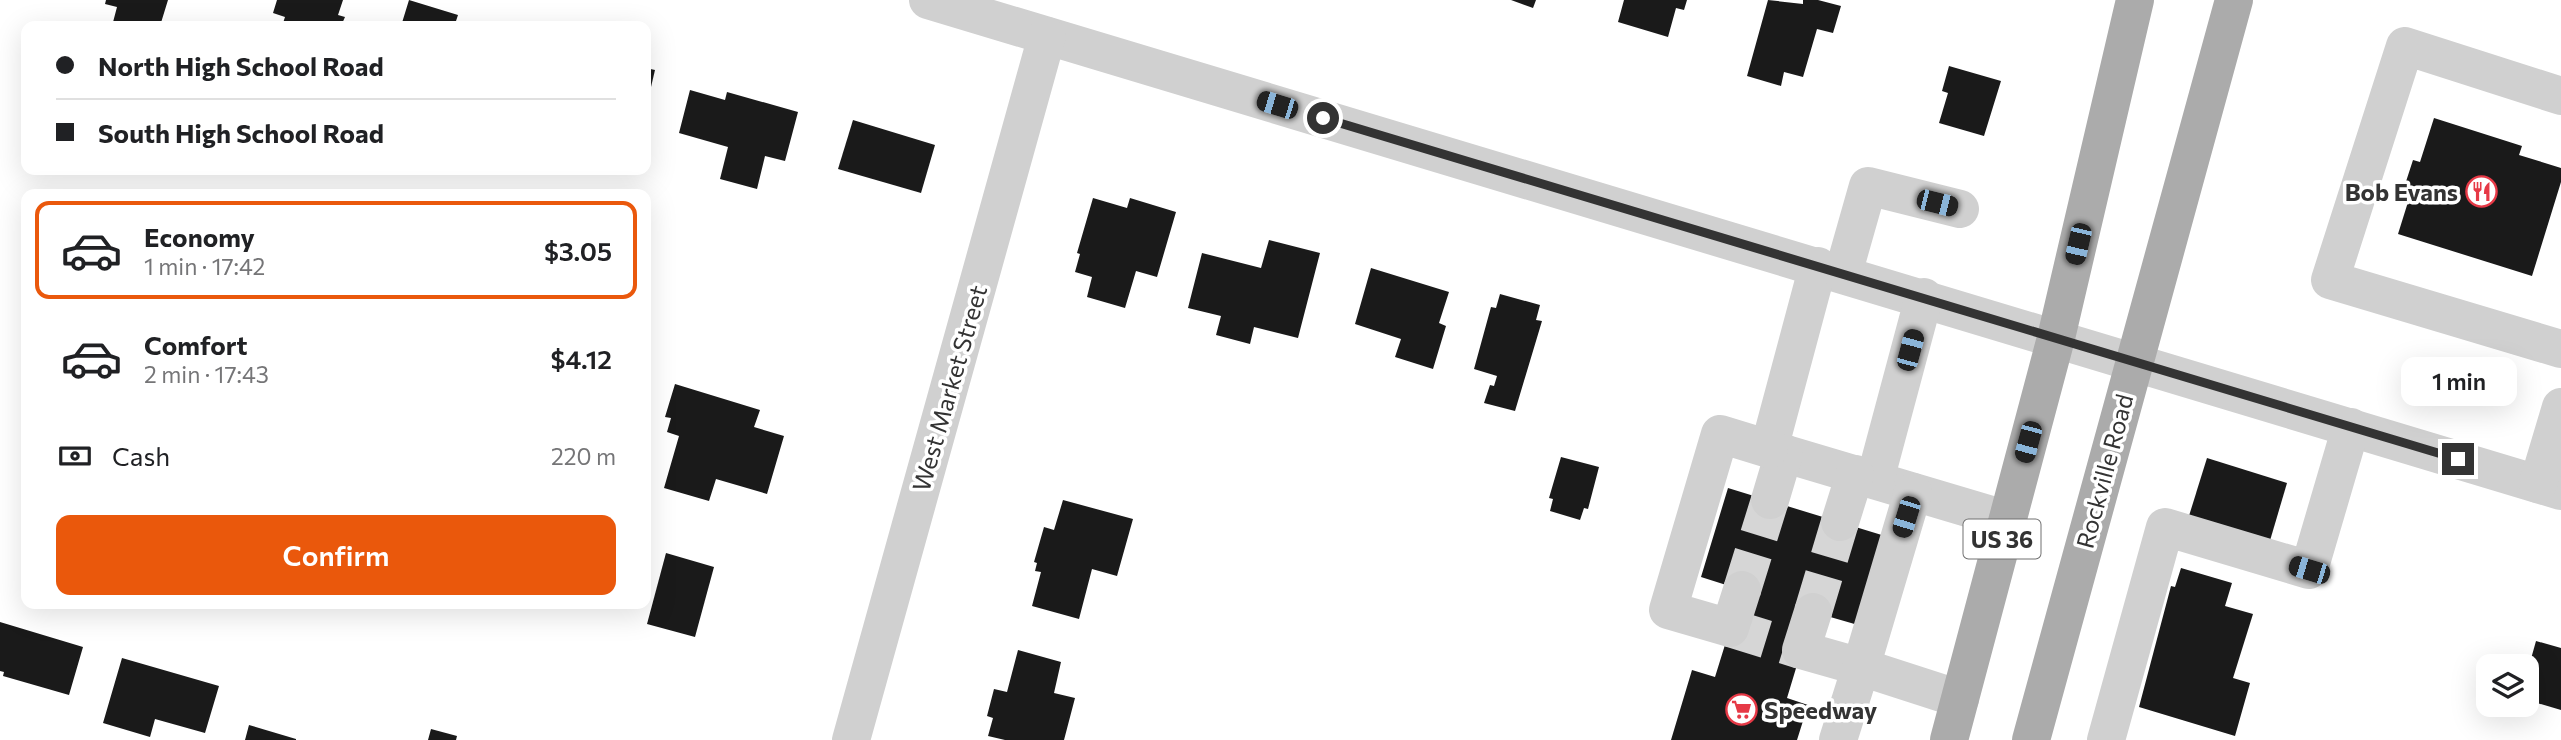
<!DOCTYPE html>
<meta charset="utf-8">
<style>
:root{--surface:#fff;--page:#f6f6f6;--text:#202124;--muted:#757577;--line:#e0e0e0;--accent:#ea580c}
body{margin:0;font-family:Commissioner,sans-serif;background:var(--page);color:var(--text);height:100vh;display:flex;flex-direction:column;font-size:26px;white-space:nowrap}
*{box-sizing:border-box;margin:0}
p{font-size:23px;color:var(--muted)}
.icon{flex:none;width:38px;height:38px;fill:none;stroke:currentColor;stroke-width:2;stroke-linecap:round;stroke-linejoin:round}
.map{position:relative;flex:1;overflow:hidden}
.sheet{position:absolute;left:21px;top:189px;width:630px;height:420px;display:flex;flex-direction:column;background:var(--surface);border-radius:14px;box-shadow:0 7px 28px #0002}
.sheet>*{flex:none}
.hud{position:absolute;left:21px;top:21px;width:630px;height:154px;border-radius:14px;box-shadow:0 7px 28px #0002;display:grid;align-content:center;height:154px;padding:0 35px;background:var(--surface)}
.fabs{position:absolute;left:2476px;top:654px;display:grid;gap:14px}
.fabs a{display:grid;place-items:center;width:63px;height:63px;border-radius:14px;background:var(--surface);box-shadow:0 7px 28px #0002;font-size:35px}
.end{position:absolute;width:32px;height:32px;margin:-16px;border:9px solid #333;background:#fff;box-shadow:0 0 0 4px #fff}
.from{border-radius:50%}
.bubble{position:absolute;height:49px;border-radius:14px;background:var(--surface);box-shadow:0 7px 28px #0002;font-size:23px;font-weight:600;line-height:49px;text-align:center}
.car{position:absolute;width:21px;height:42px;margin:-21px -10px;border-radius:9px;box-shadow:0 0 5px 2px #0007;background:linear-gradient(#222 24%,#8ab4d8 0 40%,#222 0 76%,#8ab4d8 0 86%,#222 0)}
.hud b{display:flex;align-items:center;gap:24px;height:66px;font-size:26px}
.hud b+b{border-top:2px solid var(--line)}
.hud i{width:18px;height:18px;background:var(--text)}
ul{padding:12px 0 0;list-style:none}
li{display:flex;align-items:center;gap:21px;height:98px;margin:0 14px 10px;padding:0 21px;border:4px solid transparent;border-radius:14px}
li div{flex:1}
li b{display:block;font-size:26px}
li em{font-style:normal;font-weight:600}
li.active{border-color:var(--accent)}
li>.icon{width:63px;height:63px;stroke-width:1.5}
.pay{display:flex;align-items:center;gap:18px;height:77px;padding:0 35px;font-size:26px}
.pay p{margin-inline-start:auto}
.primary-button{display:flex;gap:14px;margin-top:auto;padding:14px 35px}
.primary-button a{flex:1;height:80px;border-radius:14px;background:var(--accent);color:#fff;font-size:28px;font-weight:600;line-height:80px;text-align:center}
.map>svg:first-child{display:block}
</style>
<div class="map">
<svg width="2561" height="740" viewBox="0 0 2561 740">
<rect width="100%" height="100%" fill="#fff"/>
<g fill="#1a1a1a">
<path d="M106 0H168L160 26H112L117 7 105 4Z"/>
<path d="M277 0H343L338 15 345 17 341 26H282L285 17 273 13Z"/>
<path d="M409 0 458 15 455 24 462 26H401Z"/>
<path d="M1511 0H1536L1533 8Z"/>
<path d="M1624 0H1687L1684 10 1676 8 1668 37 1618 22Z"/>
<path d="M1768 0 1803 4V0H1818L1841 6 1833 33 1817 29 1803 77 1784 72 1781 86 1747 76Z"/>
<path d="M1949 66 2001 81 1984 136 1939 123 1948 93 1942 91Z"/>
<path d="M646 68 655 70 647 104 646 103Z"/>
<path d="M690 90 725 100 727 92 798 112 785 161 765 156 757 189 720 179 728 147 679 133Z"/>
<path d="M2434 118 2522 146 2519 155 2561 168V182L2532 276 2398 234 2408 202 2400 200 2413 160 2420 162Z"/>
<path d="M853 120 935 145 921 193 838 169Z"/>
<path d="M1093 198 1127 208 1130 198 1176 212 1157 277 1136 271 1125 308 1087 297 1092 277 1075 272 1080 254 1077 253Z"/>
<path d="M1269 240 1320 253 1298 338 1254 327 1250 344 1216 335 1221 316 1188 308 1202 253 1261 268Z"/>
<path d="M1371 268 1449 292 1439 323 1446 326 1433 369 1395 357 1401 339 1355 324Z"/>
<path d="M1500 294 1540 305 1536 320 1542 321 1515 411 1484 403 1490 385 1494 386 1497 376 1474 369 1491 307 1496 308Z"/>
<path d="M675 384 760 410 754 427 784 436 767 494 716 479 709 501 664 488 679 436 667 432 671 418 665 417Z"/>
<path d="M1561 457 1599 467 1588 509 1584 508 1580 520 1550 511 1553 499 1549 498Z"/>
<path d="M2207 458 2287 483 2269 544 2188 519Z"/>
<path d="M1728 488 1885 536 1858 625 1813 612 1787 698 1808 705 1797 740H1671L1692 670 1715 677 1742 590 1701 577Z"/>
<path d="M1063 500 1133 519 1117 576 1092 569 1079 619 1032 606 1041 572 1035 571 1037 563 1034 562 1044 527 1054 530Z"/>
<path d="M666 553 714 567 695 637 647 624Z"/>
<path d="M2181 568 2232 583 2225 606 2253 614 2233 678 2250 683 2235 736 2139 707 2171 586 2175 587Z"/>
<path d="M0 622 83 647 69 695 3 676 4 672 0 671Z"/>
<path d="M2536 641 2561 648V710L2527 700V673Z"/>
<path d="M1018 650 1061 662 1054 693 1075 698 1064 740H1005L988 736 993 718 987 716 994 689 1007 692Z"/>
<path d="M122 658 219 686 205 733 155 719 150 737 103 723Z"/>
<path d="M249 725 296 739V740H245Z"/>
<path d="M431 729 457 736 456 740H428Z"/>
</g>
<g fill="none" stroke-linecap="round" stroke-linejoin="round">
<g stroke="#d6d6d6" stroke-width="38" stroke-dasharray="38 19" stroke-linecap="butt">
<path d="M1742 590 1770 500"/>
<path d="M1813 612 1840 522"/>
<path d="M1730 628 1801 650"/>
</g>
<g stroke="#d0d0d0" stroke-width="38">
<path d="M928 0 2561 491"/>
<path d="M2561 96 2405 46 2330 280 2561 349"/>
<path d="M1818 266 1769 449 2008 520"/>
<path d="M1843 274 1868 186 1960 209"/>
<path d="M1875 480 1924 297"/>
<path d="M2538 484 2561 407"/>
<path d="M1770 500 1784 453"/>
<path d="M1840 522 1855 474"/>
<path d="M1742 590 1730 628 1668 610 1720 434 1769 449"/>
<path d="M1813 612 1801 650 1861 667 1913 492"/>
<path d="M851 740 1047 36"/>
<path d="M1838 740 1861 667 1960 699"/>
<path d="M2106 740 2165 527 2309 570 2351 427"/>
</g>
<g stroke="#ababab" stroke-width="38">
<path d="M1949 740 2056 338 2135 0"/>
<path d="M2031 740 2234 0"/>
</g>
</g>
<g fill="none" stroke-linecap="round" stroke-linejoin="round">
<path stroke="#333" stroke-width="9" d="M1323 118 2458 459"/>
</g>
<defs>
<symbol id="restaurant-ring" viewBox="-11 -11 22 22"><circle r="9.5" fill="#fff" stroke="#e63946" stroke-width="1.5"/><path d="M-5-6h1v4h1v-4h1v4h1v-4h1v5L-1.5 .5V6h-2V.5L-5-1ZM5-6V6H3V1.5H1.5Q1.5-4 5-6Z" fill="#e63946"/></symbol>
<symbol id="supermarket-ring" viewBox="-11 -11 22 22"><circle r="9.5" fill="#fff" stroke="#e63946" stroke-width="1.5"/><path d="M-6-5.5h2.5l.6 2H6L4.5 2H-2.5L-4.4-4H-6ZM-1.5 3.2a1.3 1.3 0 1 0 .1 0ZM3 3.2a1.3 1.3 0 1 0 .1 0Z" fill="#e63946"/></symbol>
</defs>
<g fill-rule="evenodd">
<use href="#restaurant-ring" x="2464" y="174" width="35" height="35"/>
<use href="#supermarket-ring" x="1724" y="692" width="35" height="35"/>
</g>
<g text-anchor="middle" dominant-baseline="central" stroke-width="7" stroke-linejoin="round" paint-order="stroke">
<rect fill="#fff" stroke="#707070" stroke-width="2" x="1963.5" y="519.5" width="77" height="39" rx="5"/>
<g font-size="23" font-weight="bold" fill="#333">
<text x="2002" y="539">US 36</text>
</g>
<g font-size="24" font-weight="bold" fill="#333" stroke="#fff" text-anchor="end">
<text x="2458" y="191">Bob Evans</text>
<text x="1764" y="709" text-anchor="start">Speedway</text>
</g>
<g font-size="24" fill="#333" stroke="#fff">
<text transform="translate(949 388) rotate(-74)">West Market Street</text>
<text transform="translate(2104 471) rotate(-75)">Rockville Road</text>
</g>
</g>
</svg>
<div class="fabs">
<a><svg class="icon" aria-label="layers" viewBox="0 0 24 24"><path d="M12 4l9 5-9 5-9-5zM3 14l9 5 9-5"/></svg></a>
</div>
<i class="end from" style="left:1323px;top:118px"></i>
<i class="end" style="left:2458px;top:459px"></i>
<div class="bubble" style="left:2401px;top:357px;width:116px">1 min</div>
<i class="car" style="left:1277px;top:105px;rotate:287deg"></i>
<i class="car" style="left:1937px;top:203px;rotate:104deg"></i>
<i class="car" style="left:2078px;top:244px;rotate:193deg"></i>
<i class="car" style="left:1910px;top:350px;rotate:15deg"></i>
<i class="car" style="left:2028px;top:442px;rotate:195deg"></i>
<i class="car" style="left:1906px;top:517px;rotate:197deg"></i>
<i class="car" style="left:2309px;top:570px;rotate:287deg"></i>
<div class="hud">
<b><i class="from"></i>North High School Road</b>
<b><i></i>South High School Road</b>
</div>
<section class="sheet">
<ul>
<li class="active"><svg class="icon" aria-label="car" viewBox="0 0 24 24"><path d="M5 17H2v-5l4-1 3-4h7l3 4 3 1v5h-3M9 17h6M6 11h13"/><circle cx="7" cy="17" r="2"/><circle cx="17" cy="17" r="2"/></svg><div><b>Economy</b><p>1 min · 17:42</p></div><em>$3.05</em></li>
<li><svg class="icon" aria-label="car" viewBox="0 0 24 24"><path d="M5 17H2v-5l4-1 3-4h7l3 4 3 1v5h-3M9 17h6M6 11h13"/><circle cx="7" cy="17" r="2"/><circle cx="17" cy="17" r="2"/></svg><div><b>Comfort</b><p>2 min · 17:43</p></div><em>$4.12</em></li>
</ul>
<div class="pay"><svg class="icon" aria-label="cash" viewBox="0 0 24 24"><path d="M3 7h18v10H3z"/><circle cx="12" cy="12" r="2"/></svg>Cash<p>220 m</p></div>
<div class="primary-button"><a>Confirm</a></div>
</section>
</div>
